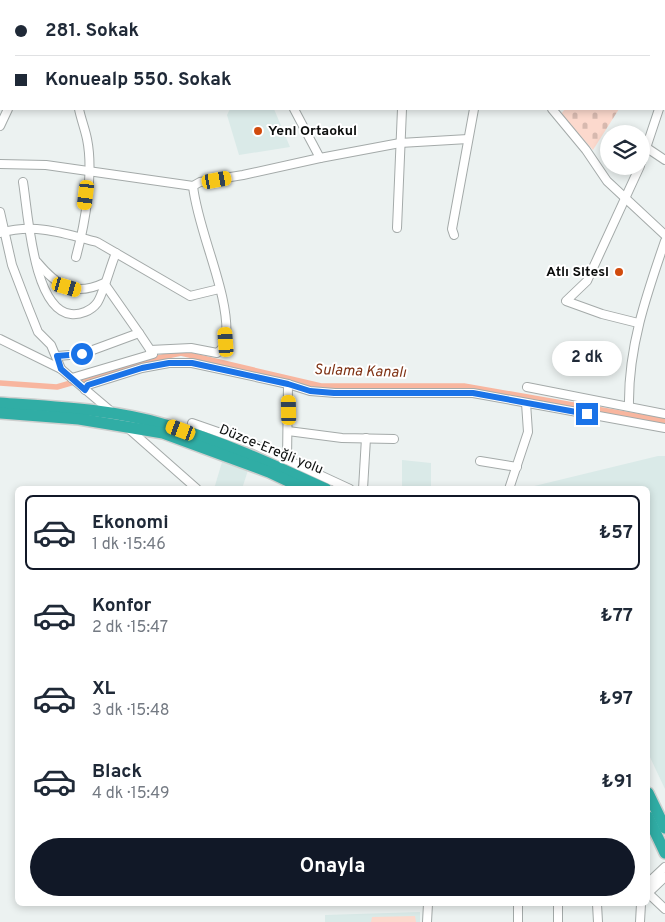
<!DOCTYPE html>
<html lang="tr">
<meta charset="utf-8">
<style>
:root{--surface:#fff;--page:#f2f2f3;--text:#1f2937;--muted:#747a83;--line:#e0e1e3;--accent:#111827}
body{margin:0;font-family:Overpass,sans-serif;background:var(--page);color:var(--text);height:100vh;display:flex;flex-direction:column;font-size:19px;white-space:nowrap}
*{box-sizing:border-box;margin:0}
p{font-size:16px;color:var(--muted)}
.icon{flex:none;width:28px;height:28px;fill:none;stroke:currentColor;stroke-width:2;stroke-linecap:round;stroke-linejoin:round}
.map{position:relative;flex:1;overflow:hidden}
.details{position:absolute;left:15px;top:486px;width:635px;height:420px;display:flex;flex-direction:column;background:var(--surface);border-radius:8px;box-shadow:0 2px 8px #0003}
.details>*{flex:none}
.guide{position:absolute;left:0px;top:0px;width:665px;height:110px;box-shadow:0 2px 8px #0003;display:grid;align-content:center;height:110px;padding:0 15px;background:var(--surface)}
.controls{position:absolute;left:600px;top:125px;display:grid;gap:10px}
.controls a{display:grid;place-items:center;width:50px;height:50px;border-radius:50%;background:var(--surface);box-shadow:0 2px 8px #0003;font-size:25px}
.end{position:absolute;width:22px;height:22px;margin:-11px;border:6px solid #1a73e8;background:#fff;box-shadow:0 0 0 2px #fff}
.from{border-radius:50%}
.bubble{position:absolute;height:35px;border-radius:18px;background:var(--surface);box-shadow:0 2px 8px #0003;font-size:16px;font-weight:700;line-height:35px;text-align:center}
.car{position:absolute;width:15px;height:30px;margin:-15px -8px;border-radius:6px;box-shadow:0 0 4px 1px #0007;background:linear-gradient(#f5c518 24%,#345 0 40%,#f5c518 0 76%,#345 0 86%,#f5c518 0)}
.guide b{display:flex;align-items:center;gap:18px;height:48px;font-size:19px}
.guide b+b{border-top:1px solid var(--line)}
.guide i{width:12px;height:12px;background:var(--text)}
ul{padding:9px 0 0;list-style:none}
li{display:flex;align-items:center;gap:15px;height:75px;margin:0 10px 8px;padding:0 5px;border:2px solid transparent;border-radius:8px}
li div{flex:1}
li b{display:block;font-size:19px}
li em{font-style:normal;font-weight:700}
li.current{border-color:var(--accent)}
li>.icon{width:45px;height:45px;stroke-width:1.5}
.button{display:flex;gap:10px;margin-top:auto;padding:10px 15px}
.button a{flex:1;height:58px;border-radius:30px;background:var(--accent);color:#fff;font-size:20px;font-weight:700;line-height:58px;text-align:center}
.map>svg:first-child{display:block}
</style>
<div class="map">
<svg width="665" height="922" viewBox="0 0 665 922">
<defs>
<pattern id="cemetery-stones" width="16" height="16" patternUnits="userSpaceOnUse" patternTransform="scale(1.25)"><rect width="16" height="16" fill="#fcd9cd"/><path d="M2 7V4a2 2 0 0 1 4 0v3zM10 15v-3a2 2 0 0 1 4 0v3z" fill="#d7b9af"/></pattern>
</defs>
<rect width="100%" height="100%" fill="#ecf2f1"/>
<g fill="#daeae8">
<path d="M230 109H274L290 147 239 155 227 115Z"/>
<path d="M658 456H665V789L648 753V489H522Z"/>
<path d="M402 460 431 463V489H402Z"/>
<path d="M222 462 248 470 242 489H214Z"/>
<path d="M420 912V922H325V915Z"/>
</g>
<path fill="url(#cemetery-stones)" d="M565 109H619L593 150 561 114Z"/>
<path fill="#fcd9cd" d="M415 916 416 922H371L372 917Z"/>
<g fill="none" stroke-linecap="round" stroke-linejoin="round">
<path stroke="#f8b69f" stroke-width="5.5" d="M0 383 57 387 153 359 181 353 321 386H464L665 421"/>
<defs>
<g id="minor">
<path d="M53 0V1"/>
<path d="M271 0 273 1"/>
<path d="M412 0 416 1"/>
<path d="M562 0V1"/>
<path d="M134 1 135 0"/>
<path d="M242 1 243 0"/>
<path d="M323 1 324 0"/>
<path d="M471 1V0"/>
<path d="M664 8 665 6"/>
<path d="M664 32 665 33"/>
<path d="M664 102 665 103"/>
<path d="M552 109 586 150 607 181 665 235"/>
<path d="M0 126 8 109"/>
<path d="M647 148 665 160"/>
<path d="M320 158 400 143 468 139"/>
<path d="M641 163 659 109"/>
<path d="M0 164 46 165 193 186"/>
<path d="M23 182C28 212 33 310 71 314 80 315 91 311 97 303 103 295 111 264 116 253"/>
<path d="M0 212 12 265 28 307 38 332 51 345 61 369"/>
<path d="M397 228 402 109"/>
<path d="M0 233C35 223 63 233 97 242L190 296 219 289"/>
<path d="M454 235 452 229 474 109"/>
<path d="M76 257C85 224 94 173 87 139 85 129 81 119 79 109"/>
<path d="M37 262C57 286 74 297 104 283L139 333 82 354 57 356"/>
<path d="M638 323 602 314 566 301 587 281 640 166"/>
<path d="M0 339 61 369 113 413"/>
<path d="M150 350 191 348 217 353C221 350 225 346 226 341 231 295 198 233 193 186L200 182 243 175 320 158 294 109"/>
<path d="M72 378 153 354 139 333"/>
<path d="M527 387 665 414"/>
<path d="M85 390 88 385 142 368 169 363H192L288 384 310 391 335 393H473L665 428"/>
<path d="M629 406C628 348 646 296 665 241"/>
<path d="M192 423 255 445 350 489"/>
<path d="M129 429 197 489"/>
<path d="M288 431 342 438 394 439"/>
<path d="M287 460 288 384"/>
<path d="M480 461 517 467"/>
<path d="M363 489 366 438"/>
<path d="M509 489 528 432 526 403"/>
<path d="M648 883 665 867"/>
<path d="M648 893 665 877"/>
<path d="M648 893 665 909"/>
<path d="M597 904 598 922"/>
<path d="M427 922 428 904"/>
<path d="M518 922V904"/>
<path d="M558 922V904"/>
<path d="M640 922 641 904"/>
</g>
<g id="highway">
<path d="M0 403C55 407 113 409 166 425 221 441 274 465 326 489"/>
<path d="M0 413 79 419 163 433 269 472 305 489"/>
<path d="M648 793 665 828"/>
<path d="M648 817 665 853"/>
</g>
</defs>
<use href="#minor" stroke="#a4aaa9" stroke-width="10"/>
<use href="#highway" stroke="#cecfce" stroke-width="14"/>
<use href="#minor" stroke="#fff" stroke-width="8"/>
<use href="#highway" stroke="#30ada5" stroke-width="11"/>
</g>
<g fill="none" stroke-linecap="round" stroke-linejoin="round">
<path stroke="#1a73e8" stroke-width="6" d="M82 354 57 356 61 369 85 390 88 385 142 368 169 363H192L288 384 310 391 334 393H473L587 414"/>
</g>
<g fill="#d14b0d" stroke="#fff" stroke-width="2">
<circle cx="258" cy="131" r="5"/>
<circle cx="619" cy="272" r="5"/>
</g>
<g text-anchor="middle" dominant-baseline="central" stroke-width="4" stroke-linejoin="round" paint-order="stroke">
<g font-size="14" font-weight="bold" fill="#0b0d0c" stroke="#fff" text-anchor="start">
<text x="268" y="131">Yeni Ortaokul</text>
<text x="609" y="272" text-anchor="end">Atlı Sitesi</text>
</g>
<g font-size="14" fill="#0b0d0c" stroke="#fff">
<text transform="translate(271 450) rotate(22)">Düzce-Ereğli yolu</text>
</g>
<g font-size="15" font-style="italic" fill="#7f3214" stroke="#fff">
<text transform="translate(360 372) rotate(2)">Sulama Kanalı</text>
</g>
</g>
</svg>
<div class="controls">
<a><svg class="icon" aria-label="layers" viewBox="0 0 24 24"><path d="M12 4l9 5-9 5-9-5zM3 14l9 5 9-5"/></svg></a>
</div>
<i class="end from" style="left:82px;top:354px"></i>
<i class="end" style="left:587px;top:414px"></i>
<div class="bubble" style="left:552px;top:341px;width:70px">2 dk</div>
<i class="car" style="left:217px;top:180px;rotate:80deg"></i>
<i class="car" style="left:86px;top:195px;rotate:187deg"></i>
<i class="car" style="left:67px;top:287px;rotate:106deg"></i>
<i class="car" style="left:226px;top:342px;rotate:356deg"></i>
<i class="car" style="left:289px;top:410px;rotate:359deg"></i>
<i class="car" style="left:181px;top:430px;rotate:290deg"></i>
<div class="guide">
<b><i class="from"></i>281. Sokak</b>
<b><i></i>Konuealp 550. Sokak</b>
</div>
<section class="details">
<ul>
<li class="current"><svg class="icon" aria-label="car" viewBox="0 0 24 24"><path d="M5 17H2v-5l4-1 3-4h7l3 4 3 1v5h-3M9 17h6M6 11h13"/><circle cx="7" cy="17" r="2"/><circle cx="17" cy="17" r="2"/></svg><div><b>Ekonomi</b><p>1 dk · 15:46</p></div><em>₺57</em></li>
<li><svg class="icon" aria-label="car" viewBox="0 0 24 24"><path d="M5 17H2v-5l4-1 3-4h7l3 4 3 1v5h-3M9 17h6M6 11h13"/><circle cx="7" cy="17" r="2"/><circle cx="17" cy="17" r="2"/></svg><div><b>Konfor</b><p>2 dk · 15:47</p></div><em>₺77</em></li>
<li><svg class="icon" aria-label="car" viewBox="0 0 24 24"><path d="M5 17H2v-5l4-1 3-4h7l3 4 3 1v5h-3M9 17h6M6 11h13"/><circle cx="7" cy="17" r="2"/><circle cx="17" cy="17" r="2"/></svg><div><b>XL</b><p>3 dk · 15:48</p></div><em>₺97</em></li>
<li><svg class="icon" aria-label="car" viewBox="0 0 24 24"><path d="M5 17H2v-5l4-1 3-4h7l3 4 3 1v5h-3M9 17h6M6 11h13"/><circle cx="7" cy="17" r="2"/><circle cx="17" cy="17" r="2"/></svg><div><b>Black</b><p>4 dk · 15:49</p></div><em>₺91</em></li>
</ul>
<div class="button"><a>Onayla</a></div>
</section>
</div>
